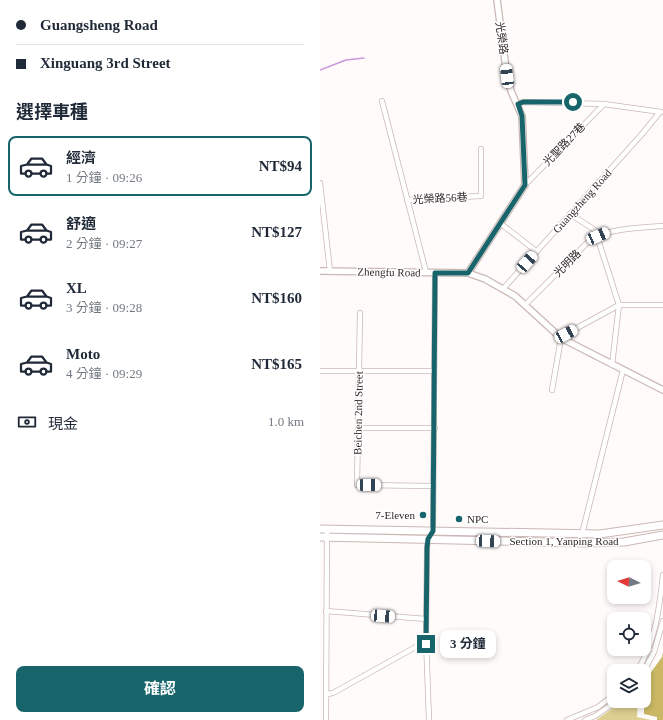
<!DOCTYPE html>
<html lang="zh-TW">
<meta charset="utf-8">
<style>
:root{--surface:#fff;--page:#f6f6f7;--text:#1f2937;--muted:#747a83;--line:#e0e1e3;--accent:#17656b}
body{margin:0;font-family:"Times New Roman","Noto Sans TC",serif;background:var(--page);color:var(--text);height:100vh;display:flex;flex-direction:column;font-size:15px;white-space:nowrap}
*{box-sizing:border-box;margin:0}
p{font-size:13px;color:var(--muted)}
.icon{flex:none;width:22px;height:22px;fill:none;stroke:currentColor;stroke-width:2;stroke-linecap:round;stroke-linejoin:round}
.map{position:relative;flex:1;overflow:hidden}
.side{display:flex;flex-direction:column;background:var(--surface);width:320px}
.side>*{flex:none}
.top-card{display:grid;align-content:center;height:88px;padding:0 16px;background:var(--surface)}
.needle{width:26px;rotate:275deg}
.fabs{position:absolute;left:287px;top:560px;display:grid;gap:8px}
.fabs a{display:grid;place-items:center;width:44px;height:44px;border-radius:8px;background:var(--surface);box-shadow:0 2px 6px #0003;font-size:20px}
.end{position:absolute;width:18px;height:18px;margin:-9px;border:5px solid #17656b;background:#fff;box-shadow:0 0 0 2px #fff}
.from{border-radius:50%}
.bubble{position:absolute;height:28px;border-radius:8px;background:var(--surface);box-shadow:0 2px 6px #0003;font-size:13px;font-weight:700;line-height:28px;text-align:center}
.car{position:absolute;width:12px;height:24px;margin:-12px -6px;border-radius:5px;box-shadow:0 0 3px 1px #0007;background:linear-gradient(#fff 24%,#345 0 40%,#fff 0 76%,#345 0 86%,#fff 0)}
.top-card b{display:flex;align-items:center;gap:14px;height:38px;font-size:15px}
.top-card b+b{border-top:1px solid var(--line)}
.top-card i{width:10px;height:10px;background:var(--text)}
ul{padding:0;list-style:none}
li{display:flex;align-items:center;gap:12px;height:60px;margin:0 8px 6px;padding:0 8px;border:2px solid transparent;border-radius:8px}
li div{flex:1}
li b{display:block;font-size:15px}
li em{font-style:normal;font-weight:700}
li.selected{border-color:var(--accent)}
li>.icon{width:36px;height:36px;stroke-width:1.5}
h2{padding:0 16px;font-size:18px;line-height:48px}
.pay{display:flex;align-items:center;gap:10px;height:44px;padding:0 16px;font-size:15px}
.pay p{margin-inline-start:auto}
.action{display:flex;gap:8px;margin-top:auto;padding:8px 16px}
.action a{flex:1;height:46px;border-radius:8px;background:var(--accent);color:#fff;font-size:16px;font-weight:700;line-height:46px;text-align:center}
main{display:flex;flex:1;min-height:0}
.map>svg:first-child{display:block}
</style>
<main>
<section class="side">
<div class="top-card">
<b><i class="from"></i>Guangsheng Road</b>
<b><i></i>Xinguang 3rd Street</b>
</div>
<h2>選擇車種</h2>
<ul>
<li class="selected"><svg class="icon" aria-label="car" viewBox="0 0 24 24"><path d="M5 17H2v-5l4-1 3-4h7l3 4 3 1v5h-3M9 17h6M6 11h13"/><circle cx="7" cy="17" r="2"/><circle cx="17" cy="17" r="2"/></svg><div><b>經濟</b><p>1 分鐘 · 09:26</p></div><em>NT$94</em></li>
<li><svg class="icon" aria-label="car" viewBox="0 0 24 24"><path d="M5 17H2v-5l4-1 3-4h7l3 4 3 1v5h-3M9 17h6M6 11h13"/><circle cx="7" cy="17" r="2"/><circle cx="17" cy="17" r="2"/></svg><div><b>舒適</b><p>2 分鐘 · 09:27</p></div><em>NT$127</em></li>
<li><svg class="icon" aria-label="car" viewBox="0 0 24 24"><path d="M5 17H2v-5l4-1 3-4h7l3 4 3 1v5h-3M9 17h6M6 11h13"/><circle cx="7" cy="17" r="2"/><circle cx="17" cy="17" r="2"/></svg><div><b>XL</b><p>3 分鐘 · 09:28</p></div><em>NT$160</em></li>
<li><svg class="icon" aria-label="car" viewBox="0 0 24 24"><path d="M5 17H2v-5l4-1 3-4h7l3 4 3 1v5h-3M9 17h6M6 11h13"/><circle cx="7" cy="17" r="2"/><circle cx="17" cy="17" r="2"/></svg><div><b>Moto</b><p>4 分鐘 · 09:29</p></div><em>NT$165</em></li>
</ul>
<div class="pay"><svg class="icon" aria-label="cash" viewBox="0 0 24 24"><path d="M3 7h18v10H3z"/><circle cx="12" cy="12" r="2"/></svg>現金<p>1.0 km</p></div>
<div class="action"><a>確認</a></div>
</section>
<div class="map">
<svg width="343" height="720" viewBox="0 0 343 720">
<rect width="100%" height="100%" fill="#fffbfa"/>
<path fill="#ddcf90" d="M303 701H318L317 717 331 720H276Z"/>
<path fill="#cab864" d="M343 653V720H337V717L324 714V682L342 657Z"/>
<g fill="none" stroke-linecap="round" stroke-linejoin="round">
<path stroke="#ca98da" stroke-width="1.5" d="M0 70 26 60 44 58"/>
<defs>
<g id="minor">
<path d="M62 101 106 272"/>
<path d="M198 104 203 102 284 104 341 112"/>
<path d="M0 183 10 271"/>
<path d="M205 185 284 104"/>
<path d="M87 200 161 196V149"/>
<path d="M250 214 275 230 299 305 292 365"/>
<path d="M180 223 216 251"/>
<path d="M183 289 322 134 340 112"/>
<path d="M205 305 272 238C295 228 318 228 343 226"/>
<path d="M40 313 37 485 113 486"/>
<path d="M0 371H114"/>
<path d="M232 390 241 338 246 334 299 305H343"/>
<path d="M38 428H115"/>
<path d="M262 534 303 370"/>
<path d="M6 611 106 619"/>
<path d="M317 671C336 640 339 610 343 575"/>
<path d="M324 671 334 652 343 621"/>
<path d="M7 694 13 693 101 644H106"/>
<path d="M6 720 7 529"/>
<path d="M109 720 106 638 107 548 108 539 113 531 115 273"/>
<path d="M247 720 278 707 294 695"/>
<path d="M265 720 275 716 297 701"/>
</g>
<g id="tertiary">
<path d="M0 271 148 273 165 279 195 296 241 338 343 390"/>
<path d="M148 273 205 185 202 116 191 91 187 76 177 0"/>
</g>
<g id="primary">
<path d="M0 529 280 534 343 525"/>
<path d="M0 537 263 543 304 542 343 535"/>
</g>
</defs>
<use href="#minor" stroke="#cab8b5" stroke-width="6"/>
<use href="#tertiary" stroke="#cab8b5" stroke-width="8"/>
<use href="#primary" stroke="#cab8b5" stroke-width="9"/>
<use href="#minor" stroke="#fff" stroke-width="4.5"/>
<use href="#tertiary" stroke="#fff" stroke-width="5.5"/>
<use href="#primary" stroke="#fff" stroke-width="7"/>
</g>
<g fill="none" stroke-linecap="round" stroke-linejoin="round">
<path stroke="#17656b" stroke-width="5" d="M106 644 107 548 108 539 113 531 115 273H148L205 185 202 116 198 104 203 102H253"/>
</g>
<g fill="#17656b" stroke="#fff" stroke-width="1.5">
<circle cx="103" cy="515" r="4"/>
<circle cx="139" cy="519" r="4"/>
</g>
<g text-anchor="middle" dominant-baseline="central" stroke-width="3" stroke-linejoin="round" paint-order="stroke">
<g font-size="11" fill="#302928" stroke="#fff">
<text transform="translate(182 38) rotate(82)">光榮路</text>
<text transform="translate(244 144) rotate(-46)">光聖路27巷</text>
<text transform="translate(120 198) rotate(-3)">光榮路56巷</text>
<text transform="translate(262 201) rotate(-48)">Guangzheng Road</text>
<text transform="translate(247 263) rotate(-45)">光明路</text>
<text transform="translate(69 272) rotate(1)">Zhengfu Road</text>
<text transform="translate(38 413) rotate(-89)">Beichen 2nd Street</text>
<text x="244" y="541">Section 1, Yanping Road</text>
</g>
<g font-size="11" fill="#302928" stroke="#fff" text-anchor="end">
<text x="95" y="515">7-Eleven</text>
<text x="147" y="519" text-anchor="start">NPC</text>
</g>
</g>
</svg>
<div class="fabs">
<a><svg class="needle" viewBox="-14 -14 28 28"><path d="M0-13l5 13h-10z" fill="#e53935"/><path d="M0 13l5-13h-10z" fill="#747a83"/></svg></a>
<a><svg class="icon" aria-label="locate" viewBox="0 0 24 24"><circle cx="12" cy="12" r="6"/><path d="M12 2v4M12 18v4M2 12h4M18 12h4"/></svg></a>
<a><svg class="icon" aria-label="layers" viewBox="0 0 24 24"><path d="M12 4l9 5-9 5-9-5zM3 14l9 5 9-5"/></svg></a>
</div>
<i class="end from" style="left:253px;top:102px"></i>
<i class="end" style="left:106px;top:644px"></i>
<div class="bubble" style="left:120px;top:630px;width:56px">3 分鐘</div>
<i class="car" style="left:187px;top:76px;rotate:353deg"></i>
<i class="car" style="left:278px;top:236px;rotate:67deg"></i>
<i class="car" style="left:207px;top:262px;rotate:42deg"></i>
<i class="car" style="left:246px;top:334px;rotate:62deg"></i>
<i class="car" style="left:49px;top:485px;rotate:91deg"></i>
<i class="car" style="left:168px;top:541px;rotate:92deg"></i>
<i class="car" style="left:63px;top:616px;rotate:94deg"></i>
</div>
</main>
